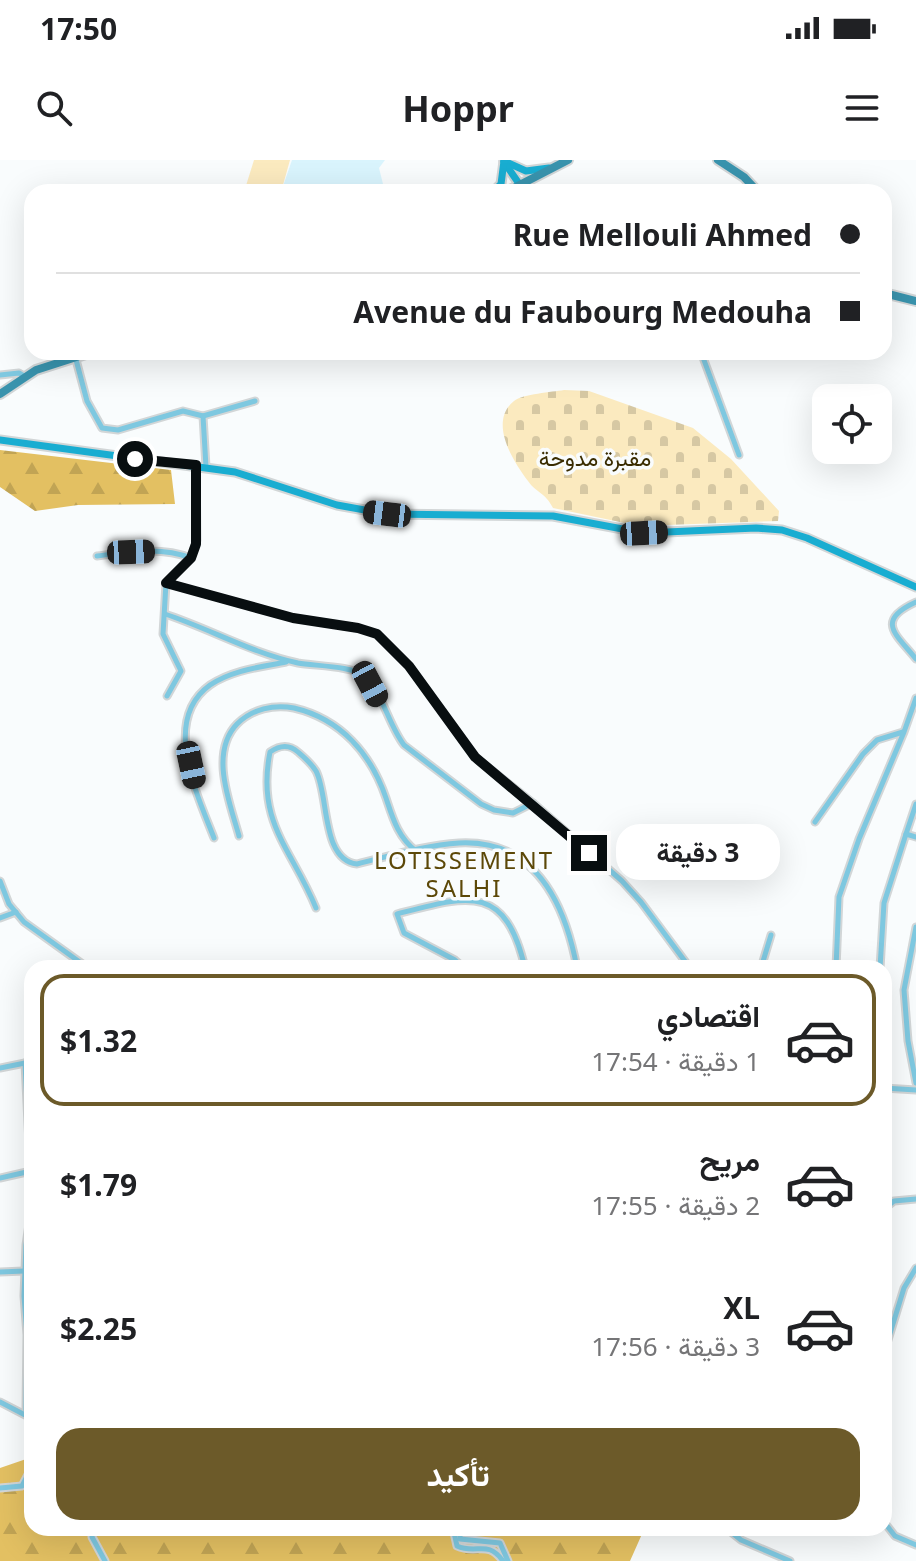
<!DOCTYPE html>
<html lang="ar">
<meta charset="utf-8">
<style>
:root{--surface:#fff;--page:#f2f2f2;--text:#202124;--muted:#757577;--line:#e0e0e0;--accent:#6c5a29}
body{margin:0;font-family:"Noto Sans",Vazirmatn,sans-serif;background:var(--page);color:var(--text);direction:rtl;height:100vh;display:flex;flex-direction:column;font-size:30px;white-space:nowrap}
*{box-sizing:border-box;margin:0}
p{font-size:26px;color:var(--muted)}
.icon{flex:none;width:44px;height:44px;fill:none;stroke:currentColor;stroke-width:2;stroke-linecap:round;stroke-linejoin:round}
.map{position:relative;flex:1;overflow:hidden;direction:ltr}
.drawer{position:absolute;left:24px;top:800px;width:868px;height:576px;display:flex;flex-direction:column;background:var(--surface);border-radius:24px;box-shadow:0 8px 32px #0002;direction:rtl}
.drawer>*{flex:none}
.guide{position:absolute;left:24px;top:24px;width:868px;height:176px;border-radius:24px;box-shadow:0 8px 32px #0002;direction:rtl;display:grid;align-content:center;height:176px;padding:0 32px;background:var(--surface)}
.fabs{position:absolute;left:812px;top:224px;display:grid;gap:16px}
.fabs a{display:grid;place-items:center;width:80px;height:80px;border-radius:16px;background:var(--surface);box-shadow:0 8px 32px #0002;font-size:40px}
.end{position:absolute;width:36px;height:36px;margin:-18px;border:10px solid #080e10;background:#fff;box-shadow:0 0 0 4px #fff}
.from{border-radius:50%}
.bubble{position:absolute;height:56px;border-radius:24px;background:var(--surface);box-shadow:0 8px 32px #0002;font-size:26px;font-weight:700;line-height:56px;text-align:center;direction:rtl}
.car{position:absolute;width:24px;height:48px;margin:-24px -12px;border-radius:10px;box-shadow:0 0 6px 2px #0007;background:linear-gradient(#222 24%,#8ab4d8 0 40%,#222 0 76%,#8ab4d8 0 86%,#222 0)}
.guide b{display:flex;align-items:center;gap:28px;height:76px;font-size:30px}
.guide b+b{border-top:2px solid var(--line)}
.guide i{width:20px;height:20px;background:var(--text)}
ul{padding:14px 0 0;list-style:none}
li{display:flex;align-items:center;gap:24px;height:132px;margin:0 16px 12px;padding:0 16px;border:4px solid transparent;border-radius:24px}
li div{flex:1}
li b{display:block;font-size:30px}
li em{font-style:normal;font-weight:700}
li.current{border-color:var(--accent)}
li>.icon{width:72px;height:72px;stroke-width:1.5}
.button{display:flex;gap:16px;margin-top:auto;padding:16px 32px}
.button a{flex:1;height:92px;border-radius:24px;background:var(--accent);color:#fff;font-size:32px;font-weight:700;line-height:92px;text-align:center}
.status{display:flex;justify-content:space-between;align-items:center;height:56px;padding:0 40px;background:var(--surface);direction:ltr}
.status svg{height:22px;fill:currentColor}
header{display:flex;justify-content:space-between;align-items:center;height:104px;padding:0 32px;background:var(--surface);font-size:36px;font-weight:700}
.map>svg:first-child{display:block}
</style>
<div class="status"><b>17:50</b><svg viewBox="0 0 49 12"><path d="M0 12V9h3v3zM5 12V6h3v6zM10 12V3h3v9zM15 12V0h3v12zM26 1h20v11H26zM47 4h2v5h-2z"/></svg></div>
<header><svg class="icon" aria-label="menu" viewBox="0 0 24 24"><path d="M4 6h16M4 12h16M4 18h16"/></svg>Hoppr<svg class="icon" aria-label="search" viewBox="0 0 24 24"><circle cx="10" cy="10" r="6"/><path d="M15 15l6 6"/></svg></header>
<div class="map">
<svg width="916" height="1401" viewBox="0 0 916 1401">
<defs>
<pattern id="forest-firs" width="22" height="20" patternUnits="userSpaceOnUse" patternTransform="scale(2)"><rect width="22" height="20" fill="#e3c062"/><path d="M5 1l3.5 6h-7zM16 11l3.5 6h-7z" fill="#c1a454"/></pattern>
<pattern id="cemetery-stones" width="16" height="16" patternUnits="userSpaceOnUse" patternTransform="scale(2)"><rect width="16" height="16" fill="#fbeabf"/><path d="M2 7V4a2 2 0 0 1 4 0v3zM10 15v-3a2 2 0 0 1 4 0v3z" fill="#d6c8a3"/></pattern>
</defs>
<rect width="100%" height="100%" fill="#f9fcfd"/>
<path fill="#d9f4fd" d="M292 0H385L379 8 385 32H281Z"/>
<path fill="#fbeabf" d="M254 0H290L281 32H244Z"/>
<g fill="url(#forest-firs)">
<path d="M0 290 171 310 175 344 78 345 35 351 0 327Z"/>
<path d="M32 1297V1368H639L642 1374 630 1401H0V1308Z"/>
</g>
<path fill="url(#cemetery-stones)" d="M564 230 589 231 693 268 731 299 779 351 778 361 639 366 553 348C545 332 536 333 528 321 513 301 488 262 514 241 523 234 552 232 564 230Z"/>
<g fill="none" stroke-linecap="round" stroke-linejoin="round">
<defs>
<g id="street">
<path d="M701 192 739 295"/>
<path d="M75 196 87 241 102 268 118 270 183 251 203 256 206 307"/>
<path d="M0 215 19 213 24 216"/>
<path d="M203 256 255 241"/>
<path d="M97 396C128 392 161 386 191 398L197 380 196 306"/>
<path d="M166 423 293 458 358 468 377 474 409 506 475 597 533 643 622 721 641 742 690 808"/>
<path d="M916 442C874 461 897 475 916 499"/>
<path d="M165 454C210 469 252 493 298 503 315 506 353 506 364 516 382 531 389 566 404 585L481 644 494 650 513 653 533 643"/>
<path d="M167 536 181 511 163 474 166 423 191 398"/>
<path d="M815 662 863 594 877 580 903 572"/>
<path d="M906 674 916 644"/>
<path d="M239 676C230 643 209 593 237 564 252 549 274 544 294 548 341 559 371 594 386 638 393 659 398 677 416 691"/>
<path d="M214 678C197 634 161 560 210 525 232 510 261 507 286 502"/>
<path d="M0 721 9 744 24 762 88 808"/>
<path d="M316 748C292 689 256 663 270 592 280 585 289 584 298 592 305 598 311 603 316 611 329 635 321 700 357 704 390 696 425 685 459 683 536 679 565 744 577 808"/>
<path d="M0 758 16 752"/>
<path d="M916 767 904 830 908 881 916 923"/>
<path d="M464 808 455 800 404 773 397 754C467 736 505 722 525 808"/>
<path d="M761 808 771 775"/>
<path d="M836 808 839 737 859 679 904 572 916 538"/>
<path d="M880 808 884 743 906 674 916 677"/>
<path d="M32 903H25L32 1044 26 1085 24 1136 27 1175 26 1250 28 1257 32 1259"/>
<path d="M0 908 25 903"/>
<path d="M884 928 916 930"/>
<path d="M0 1018 31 1011"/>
<path d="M884 1049 894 1041 916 1039"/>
<path d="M0 1112 24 1111"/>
<path d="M884 1193 904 1128 916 1108"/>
<path d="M0 1242 27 1256"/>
<path d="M0 1328 22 1326 32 1307"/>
<path d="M884 1362 895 1376 916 1385"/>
<path d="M93 1368 92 1377 105 1401"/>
<path d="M453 1368 457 1386C477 1395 487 1379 503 1401"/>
<path d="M460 1368V1379L500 1383 508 1401"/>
<path d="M726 1368 741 1380 790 1401"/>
</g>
<g id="secondary">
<path d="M504 1 526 11 549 8"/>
<path d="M504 2 520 25"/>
<path d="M493 32 501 24 504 1"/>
<path d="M0 280 235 312 337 345 387 354 553 356 644 373 756 368 782 370 807 378 916 427"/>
</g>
<g id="primary">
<path d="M718 0 744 17 758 32"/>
<path d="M506 32 568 0"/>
<path d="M884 133 916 141"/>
<path d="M0 234 36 210 92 192"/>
</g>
</defs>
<use href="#street" stroke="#d2d6d7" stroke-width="9"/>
<use href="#secondary" stroke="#d2d6d7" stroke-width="11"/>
<use href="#primary" stroke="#d2d6d7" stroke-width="12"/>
<use href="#street" stroke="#7ec8e0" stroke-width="5"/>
<use href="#secondary" stroke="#19add1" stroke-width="7"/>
<use href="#primary" stroke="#3993ad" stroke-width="8"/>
</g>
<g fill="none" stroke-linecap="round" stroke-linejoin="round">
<path stroke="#080e10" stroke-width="10" d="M135 299 196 305V384L191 398 166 423 293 458 358 468 377 474 409 506 475 597 589 693"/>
</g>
<g text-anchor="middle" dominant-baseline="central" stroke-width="7" stroke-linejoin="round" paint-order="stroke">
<g font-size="22" fill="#392c01" stroke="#f9fcfd">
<text x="595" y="297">مقبرة مدوحة</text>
</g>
<g font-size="24" letter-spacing="2" fill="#5c4808" stroke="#f9fcfd">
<text x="464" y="699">LOTISSEMENT<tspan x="464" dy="28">SALHI</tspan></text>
</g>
</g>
</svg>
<div class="fabs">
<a><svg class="icon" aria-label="locate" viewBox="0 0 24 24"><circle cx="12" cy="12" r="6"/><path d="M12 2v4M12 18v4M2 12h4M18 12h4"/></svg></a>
</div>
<i class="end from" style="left:135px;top:299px"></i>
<i class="end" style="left:589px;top:693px"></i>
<div class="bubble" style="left:616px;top:664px;width:164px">3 دقيقة</div>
<i class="car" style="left:387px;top:354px;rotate:277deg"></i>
<i class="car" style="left:644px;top:373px;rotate:87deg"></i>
<i class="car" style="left:131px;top:392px;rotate:88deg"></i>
<i class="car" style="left:370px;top:524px;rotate:152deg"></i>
<i class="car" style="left:191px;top:605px;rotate:168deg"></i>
<div class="guide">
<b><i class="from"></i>Rue Mellouli Ahmed</b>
<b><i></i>Avenue du Faubourg Medouha</b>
</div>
<section class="drawer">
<ul>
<li class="current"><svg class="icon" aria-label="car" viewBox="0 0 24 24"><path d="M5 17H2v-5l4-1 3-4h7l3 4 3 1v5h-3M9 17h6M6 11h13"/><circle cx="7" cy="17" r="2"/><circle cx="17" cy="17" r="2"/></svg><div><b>اقتصادي</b><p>1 دقيقة · 17:54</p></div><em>$1.32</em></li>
<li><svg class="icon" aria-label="car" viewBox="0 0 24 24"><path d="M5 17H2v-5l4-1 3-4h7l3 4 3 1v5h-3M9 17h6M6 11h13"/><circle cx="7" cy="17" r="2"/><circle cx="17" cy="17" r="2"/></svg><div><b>مريح</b><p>2 دقيقة · 17:55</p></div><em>$1.79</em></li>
<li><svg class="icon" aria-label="car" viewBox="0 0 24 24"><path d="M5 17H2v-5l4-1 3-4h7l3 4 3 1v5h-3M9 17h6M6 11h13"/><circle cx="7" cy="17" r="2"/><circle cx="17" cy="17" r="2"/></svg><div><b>XL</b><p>3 دقيقة · 17:56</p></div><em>$2.25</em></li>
</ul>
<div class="button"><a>تأكيد</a></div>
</section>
</div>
